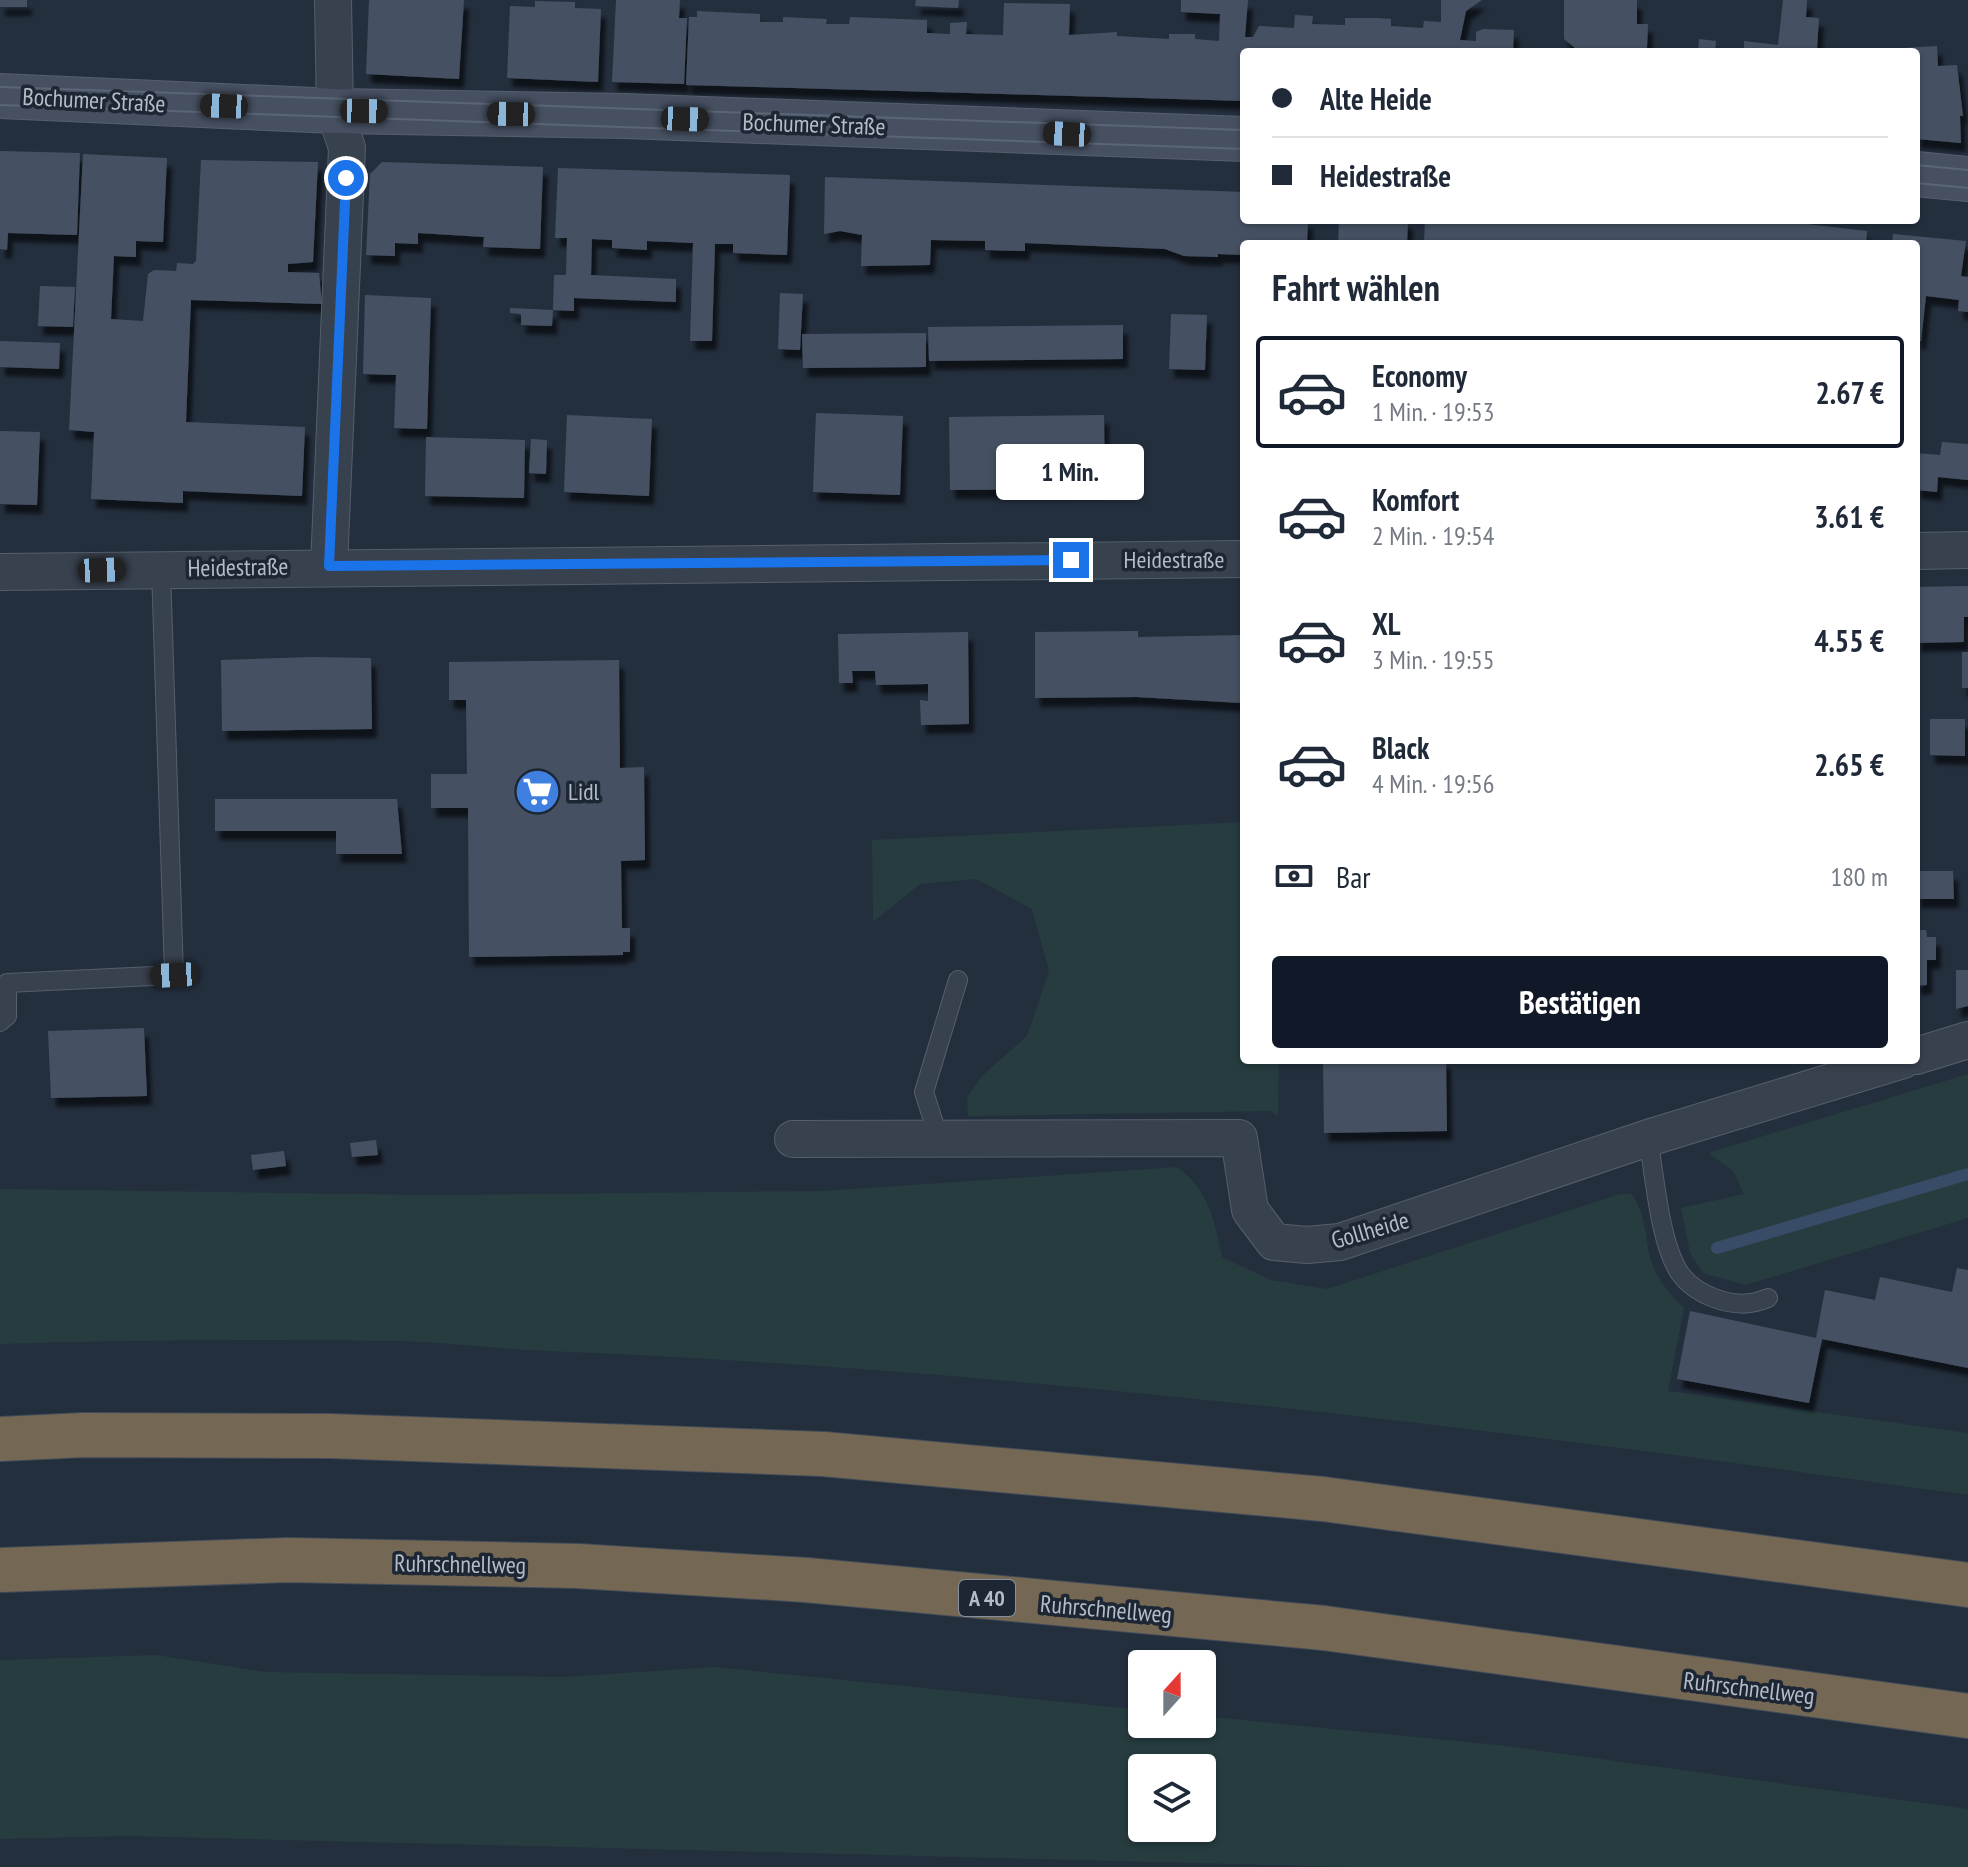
<!DOCTYPE html>
<html lang="de">
<meta charset="utf-8">
<style>
:root{--surface:#fff;--page:#f6f6f7;--text:#1f2937;--muted:#747a83;--line:#e0e1e3;--accent:#111827}
body{margin:0;font-family:"PT Sans Narrow",sans-serif;background:var(--page);color:var(--text);height:100vh;display:flex;flex-direction:column;font-size:30px;white-space:nowrap}
*{box-sizing:border-box;margin:0}
p{font-size:26px;color:var(--muted)}
.icon{flex:none;width:44px;height:44px;fill:none;stroke:currentColor;stroke-width:2;stroke-linecap:round;stroke-linejoin:round}
.map{position:relative;flex:1;overflow:hidden}
.details{position:absolute;left:1240px;top:240px;width:680px;height:824px;display:flex;flex-direction:column;background:var(--surface);border-radius:8px;box-shadow:0 2px 6px #0004}
.details>*{flex:none}
.banner{position:absolute;left:1240px;top:48px;width:680px;height:176px;border-radius:8px;box-shadow:0 2px 6px #0004;display:grid;align-content:center;height:176px;padding:0 32px;background:var(--surface)}
.needle{width:52px;rotate:21deg}
.buttons{position:absolute;left:1128px;top:1650px;display:grid;gap:16px}
.buttons a{display:grid;place-items:center;width:88px;height:88px;border-radius:8px;background:var(--surface);box-shadow:0 2px 6px #0004;font-size:40px}
.end{position:absolute;width:36px;height:36px;margin:-18px;border:10px solid #1a73e8;background:#fff;box-shadow:0 0 0 4px #fff}
.from{border-radius:50%}
.bubble{position:absolute;height:56px;border-radius:8px;background:var(--surface);box-shadow:0 2px 6px #0004;font-size:26px;font-weight:800;line-height:56px;text-align:center}
.car{position:absolute;width:24px;height:48px;margin:-24px -12px;border-radius:10px;box-shadow:0 0 6px 2px #0007;background:linear-gradient(#222 24%,#8ab4d8 0 40%,#222 0 76%,#8ab4d8 0 86%,#222 0)}
.banner b{display:flex;align-items:center;gap:28px;height:76px;font-size:30px}
.banner b+b{border-top:2px solid var(--line)}
.banner i{width:20px;height:20px;background:var(--text)}
ul{padding:0;list-style:none}
li{display:flex;align-items:center;gap:24px;height:112px;margin:0 16px 12px;padding:0 16px;border:4px solid transparent;border-radius:8px}
li div{flex:1}
li b{display:block;font-size:30px}
li em{font-style:normal;font-weight:800}
li.current{border-color:var(--accent)}
li>.icon{width:72px;height:72px;stroke-width:1.5}
h2{padding:0 32px;font-size:36px;line-height:96px}
.pay{display:flex;align-items:center;gap:20px;height:88px;padding:0 32px;font-size:30px}
.pay p{margin-inline-start:auto}
.primary-button{display:flex;gap:16px;margin-top:auto;padding:16px 32px}
.primary-button a{flex:1;height:92px;border-radius:8px;background:var(--accent);color:#fff;font-size:32px;font-weight:800;line-height:92px;text-align:center}
.map>svg:first-child{display:block}
</style>
<div class="map">
<svg width="1968" height="1867" viewBox="0 0 1968 1867">
<defs>
<filter id="shadow"><feDropShadow dx="5" dy="9" stdDeviation="2" flood-color="#0009"/></filter>
</defs>
<rect width="100%" height="100%" fill="#242f3e"/>
<g fill="#263c3f" fill-rule="evenodd">
<path d="M1244 822V1060H1279L1278 1117 1271 1111 968 1116 967 1097 983 1075 1027 1036 1049 971 1032 909 976 879 920 884 873 922 872 840Z"/>
<path d="M1968 1074V1218L1746 1285 1703 1273 1690 1253 1681 1208 1744 1194 1733 1171 1708 1153Z"/>
<path d="M1177 1167C1208 1188 1215 1221 1222 1257L1271 1280 1327 1289 1620 1194H1631C1647 1213 1644 1237 1651 1260 1657 1280 1670 1294 1684 1308L1668 1391 1968 1433V1495C1496 1429 1022 1370 546 1351 496 1349 447 1342 397 1341 265 1339 132 1340 0 1344V1189L431 1195 823 1191Z"/>
<path d="M156 1655 266 1672 563 1677 714 1667 1142 1710V1724H1202V1716L1498 1745 1968 1809V1867H1352L129 1836 0 1839V1660ZM1142 1768H1202V1828H1142Z"/>
</g>
<g fill="none" stroke-linecap="round" stroke-linejoin="round">
<path stroke="#394c67" stroke-width="12" d="M1717 1248 1968 1174"/>
</g>
<g fill="#455162" filter="url(#shadow)">
<rect x="0" y="0" width="27" height="7"/>
<path d="M369 0H464L459 79 366 74Z"/>
<path d="M616 0H680L679 18H687L684 84 612 82Z"/>
<path d="M916 0H959L958 8 915 6Z"/>
<path d="M1181 0H1248L1245 37H1253L1259 26 1294 28 1295 15 1313 16 1312 24 1345 25V18H1377L1391 19V26L1423 28 1424 21 1441 22V0H1482L1466 11 1460 40 1476 41V32L1483 29 1514 30 1513 52H1244V101L686 85 689 17H697V11L760 14V22H783V17L827 19 826 24H849L850 17 927 20V33L950 34V23L967 22 966 34 1003 35 1004 3 1070 4 1069 35 1117 32V36L1169 39V34H1195V39L1219 41 1220 14 1181 12Z"/>
<path d="M1564 0H1637V24H1648L1647 48H1636V52H1570L1575 48 1564 39Z"/>
<path d="M1783 0H1807L1806 17 1819 18 1817 49 1814 52H1744V41L1778 45Z"/>
<path d="M535 1 575 2V8L601 9 598 82 507 78 510 6 535 7Z"/>
<path d="M1699 39 1716 41 1715 52H1698Z"/>
<path d="M1937 46 1938 66 1957 65 1963 116H1960L1961 143 1916 139V52H1903V48Z"/>
<path d="M0 151 80 153 77 235 8 233 7 250 0 249Z"/>
<path d="M83 154 167 158 163 242 136 241V257L114 256 111 319 143 321 148 274 154 270 176 271 177 263 193 264 196 261 201 160 318 162 313 262 288 264V272L319 273 322 304 191 300 186 422 305 427 302 496 183 491V503L91 499 94 432 69 430Z"/>
<path d="M382 162 543 167 540 249 483 247 484 237 418 233V244L395 243V256L366 255 370 174Z"/>
<path d="M558 168 790 175 787 255 733 253V244H715L712 341H690L693 243 647 241V250L612 248V240L592 239 591 275 676 279V302L574 298V311L553 310 554 275H566L567 238H555Z"/>
<path d="M825 177 1244 192V220H1308L1307 244H1244V255L1218 254V257L1184 256 1165 249 1025 243V251L985 250V241L931 240 930 265 861 266 862 235 840 231 824 234Z"/>
<path d="M1339 220H1408L1407 244H1338Z"/>
<path d="M1425 220H1772L1867 231 1866 244H1424Z"/>
<path d="M1893 234 1966 241 1961 276 1968 277V312L1958 311 1959 300 1926 296 1921 341 1916 340V244H1892Z"/>
<path d="M40 286 75 287 73 327 38 326Z"/>
<path d="M780 293 803 294 800 350 778 349Z"/>
<path d="M365 295 431 298 427 429 394 428 396 375 363 374Z"/>
<path d="M510 308 553 310 552 326 521 325V314L510 313Z"/>
<path d="M1171 314 1207 315 1205 370 1169 369Z"/>
<path d="M1123 325V359L929 361 928 327Z"/>
<path d="M926 333V367L803 368 802 334Z"/>
<path d="M0 341 60 343 59 369 0 367Z"/>
<path d="M816 413 903 416 900 495 813 492Z"/>
<path d="M567 415 652 419 649 496 564 492Z"/>
<path d="M1104 415 1105 489 950 490 949 417Z"/>
<path d="M0 431 40 432 37 505 0 504Z"/>
<path d="M426 437 525 440 524 498 425 496Z"/>
<path d="M531 439 547 440 546 474 529 473Z"/>
<path d="M1942 442 1968 444V480L1938 477 1937 492 1916 490V453L1940 455Z"/>
<path d="M1964 586H1968V617H1964V642L1916 643V587Z"/>
<path d="M1138 631V637L1244 635 1241 703 1136 697 1035 698V632Z"/>
<path d="M968 632 969 724 921 725 920 700 928 701V684L876 685 875 671H852L853 683H839L838 634Z"/>
<rect x="1962" y="652" width="6" height="36"/>
<path d="M311 657 371 658 372 729 222 731 221 660Z"/>
<path d="M619 660 620 768 644 767 645 860 621 861 622 928H630V952H623V955L469 957 468 808H431V774H467L466 700H449V662Z"/>
<path d="M1930 719H1965V756L1930 755Z"/>
<path d="M215 799H397L402 854H336V831H215Z"/>
<path d="M1916 871H1953L1954 899H1916Z"/>
<path d="M1916 930H1926L1927 937H1936V960H1927V985L1916 986Z"/>
<path d="M1956 970H1968V1006L1956 1009Z"/>
<path d="M144 1028 147 1096 51 1098 48 1031Z"/>
<path d="M1323 1060H1446L1447 1131 1324 1133Z"/>
<path d="M376 1140 378 1155 352 1157 350 1143Z"/>
<path d="M284 1151 286 1166 253 1170 251 1155Z"/>
<path d="M1957 1268 1968 1270V1368L1822 1339 1809 1403 1677 1379 1690 1311 1816 1338 1825 1290 1875 1300 1880 1277 1952 1292Z"/>
</g>
<g fill="none" stroke-linecap="round" stroke-linejoin="round">
<defs>
<g id="lane">
<path d="M0 1022 7 1016V983L174 975 161 569"/>
<path d="M1648 1138C1655 1176 1659 1240 1679 1272 1687 1284 1701 1293 1714 1298 1733 1305 1749 1306 1768 1298"/>
<path d="M939 1139 924 1092 958 980"/>
</g>
<g id="street">
<path d="M1916 551 1968 550"/>
<path d="M329 566 347 148 335 111 333 0"/>
<path d="M0 572 1244 559"/>
<path d="M1916 1056 1968 1040"/>
<path d="M793 1139 1239 1138 1250 1210 1274 1242 1307 1245 1340 1242 1648 1138 1903 1060"/>
</g>
<g id="secondary">
<path d="M0 96 335 111 625 116 1244 139"/>
<path d="M1916 174 1968 179"/>
</g>
<g id="highway">
<path d="M0 1439 84 1435 330 1436 823 1454 1323 1499 1968 1585"/>
<path d="M0 1570 288 1560 578 1566 806 1580 1324 1628 1968 1716"/>
</g>
</defs>
<use href="#lane" stroke="#565f6c" stroke-width="20"/>
<use href="#street" stroke="#565f6c" stroke-width="38"/>
<use href="#secondary" stroke="#565f6c" stroke-width="46"/>
<use href="#highway" stroke="#434c59" stroke-width="46"/>
<use href="#lane" stroke="#38414e" stroke-width="18"/>
<use href="#street" stroke="#38414e" stroke-width="36"/>
<use href="#secondary" stroke="#465061" stroke-width="44"/>
<use href="#highway" stroke="#746855" stroke-width="44"/>
<g stroke="#5a6575" stroke-width="2">
<path d="M0 87 1244 130"/>
<path d="M0 105 1244 149"/>
<path d="M1916 165 1968 170"/>
<path d="M1916 183 1968 188"/>
</g>
</g>
<g fill="none" stroke-linecap="round" stroke-linejoin="round">
<path stroke="#1a73e8" stroke-width="10" d="M346 178 329 566 1071 560"/>
</g>
<defs>
<symbol id="supermarket-disc" viewBox="-11 -11 22 22"><circle r="9.5" fill="#3f7fe0" stroke="#1d2633"/><path d="M-6-5.5h2.5l.6 2H6L4.5 2H-2.5L-4.4-4H-6ZM-1.5 3.2a1.3 1.3 0 1 0 .1 0ZM3 3.2a1.3 1.3 0 1 0 .1 0Z" fill="#fff"/></symbol>
</defs>
<g fill-rule="evenodd">
<use href="#supermarket-disc" x="512" y="766" width="51" height="51"/>
</g>
<g text-anchor="middle" dominant-baseline="central" stroke-width="7" stroke-linejoin="round" paint-order="stroke">
<rect fill="#1d2633" stroke="#878f9c" stroke-width="2" x="959" y="1580" width="56" height="36" rx="6"/>
<g font-size="22" font-weight="bold" fill="#b4bcc9">
<text x="987" y="1598">A 40</text>
</g>
<g font-size="24" fill="#b4bcc9" stroke="#1d2633">
<text transform="translate(94 100) rotate(3)">Bochumer Straße</text>
<text transform="translate(814 124) rotate(2)">Bochumer Straße</text>
<text x="1174" y="559">Heidestraße</text>
<text transform="translate(238 567) rotate(-1)">Heidestraße</text>
<text transform="translate(1370 1230) rotate(-16)">Gollheide</text>
<text transform="translate(460 1564) rotate(1)">Ruhrschnellweg</text>
<text transform="translate(1106 1609) rotate(5)">Ruhrschnellweg</text>
<text transform="translate(1749 1688) rotate(7)">Ruhrschnellweg</text>
</g>
<g font-size="24" fill="#b4bcc9" stroke="#1d2633" text-anchor="start">
<text x="568" y="791">Lidl</text>
</g>
</g>
</svg>
<div class="buttons">
<a><svg class="needle" viewBox="-14 -14 28 28"><path d="M0-13l5 13h-10z" fill="#e53935"/><path d="M0 13l5-13h-10z" fill="#747a83"/></svg></a>
<a><svg class="icon" aria-label="layers" viewBox="0 0 24 24"><path d="M12 4l9 5-9 5-9-5zM3 14l9 5 9-5"/></svg></a>
</div>
<i class="end from" style="left:346px;top:178px"></i>
<i class="end" style="left:1071px;top:560px"></i>
<div class="bubble" style="left:996px;top:444px;width:148px">1 Min.</div>
<i class="car" style="left:224px;top:106px;rotate:272deg"></i>
<i class="car" style="left:364px;top:111px;rotate:91deg"></i>
<i class="car" style="left:511px;top:114px;rotate:271deg"></i>
<i class="car" style="left:685px;top:119px;rotate:92deg"></i>
<i class="car" style="left:1067px;top:134px;rotate:273deg"></i>
<i class="car" style="left:102px;top:570px;rotate:88deg"></i>
<i class="car" style="left:174px;top:975px;rotate:267deg"></i>
<div class="banner">
<b><i class="from"></i>Alte Heide</b>
<b><i></i>Heidestraße</b>
</div>
<section class="details">
<h2>Fahrt wählen</h2>
<ul>
<li class="current"><svg class="icon" aria-label="car" viewBox="0 0 24 24"><path d="M5 17H2v-5l4-1 3-4h7l3 4 3 1v5h-3M9 17h6M6 11h13"/><circle cx="7" cy="17" r="2"/><circle cx="17" cy="17" r="2"/></svg><div><b>Economy</b><p>1 Min. · 19:53</p></div><em>2.67 €</em></li>
<li><svg class="icon" aria-label="car" viewBox="0 0 24 24"><path d="M5 17H2v-5l4-1 3-4h7l3 4 3 1v5h-3M9 17h6M6 11h13"/><circle cx="7" cy="17" r="2"/><circle cx="17" cy="17" r="2"/></svg><div><b>Komfort</b><p>2 Min. · 19:54</p></div><em>3.61 €</em></li>
<li><svg class="icon" aria-label="car" viewBox="0 0 24 24"><path d="M5 17H2v-5l4-1 3-4h7l3 4 3 1v5h-3M9 17h6M6 11h13"/><circle cx="7" cy="17" r="2"/><circle cx="17" cy="17" r="2"/></svg><div><b>XL</b><p>3 Min. · 19:55</p></div><em>4.55 €</em></li>
<li><svg class="icon" aria-label="car" viewBox="0 0 24 24"><path d="M5 17H2v-5l4-1 3-4h7l3 4 3 1v5h-3M9 17h6M6 11h13"/><circle cx="7" cy="17" r="2"/><circle cx="17" cy="17" r="2"/></svg><div><b>Black</b><p>4 Min. · 19:56</p></div><em>2.65 €</em></li>
</ul>
<div class="pay"><svg class="icon" aria-label="cash" viewBox="0 0 24 24"><path d="M3 7h18v10H3z"/><circle cx="12" cy="12" r="2"/></svg>Bar<p>180 m</p></div>
<div class="primary-button"><a>Bestätigen</a></div>
</section>
</div>
